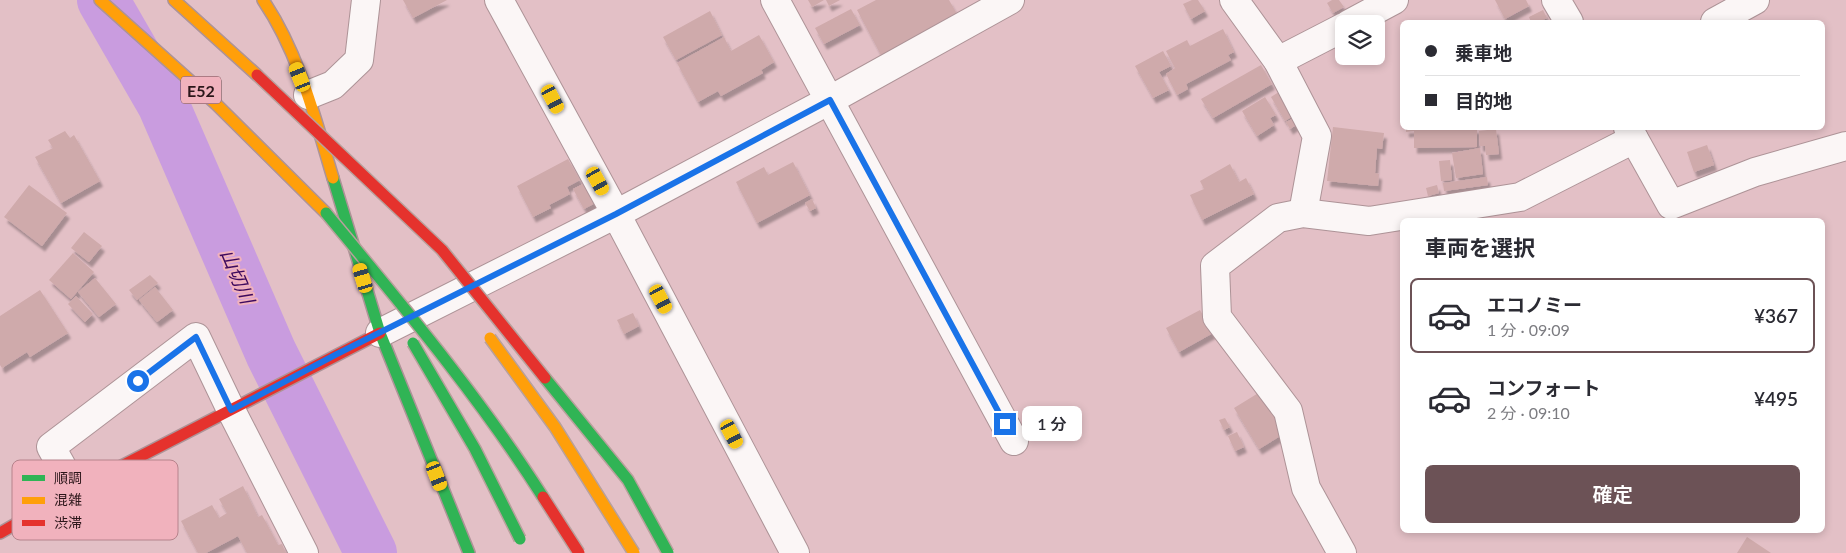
<!DOCTYPE html>
<html lang="ja">
<meta charset="utf-8">
<style>
:root{--surface:#fff;--page:#f2f2f3;--text:#2b2b33;--muted:#7c7c81;--line:#e1e1e2;--accent:#6c5256}
body{margin:0;font-family:Lato,"Noto Sans JP",sans-serif;background:var(--page);color:var(--text);height:100vh;display:flex;flex-direction:column;font-size:19px;white-space:nowrap}
*{box-sizing:border-box;margin:0}
p{font-size:16px;color:var(--muted)}
.icon{flex:none;width:28px;height:28px;fill:none;stroke:currentColor;stroke-width:2;stroke-linecap:round;stroke-linejoin:round}
.map{position:relative;flex:1;overflow:hidden}
.panel{position:absolute;left:1400px;top:218px;width:425px;height:315px;display:flex;flex-direction:column;background:var(--surface);border-radius:8px;box-shadow:0 2px 8px #0003}
.panel>*{flex:none}
.banner{position:absolute;left:1400px;top:20px;width:425px;height:110px;border-radius:8px;box-shadow:0 2px 8px #0003;display:grid;align-content:center;height:110px;padding:0 25px;background:var(--surface)}
.tools{position:absolute;left:1335px;top:15px;display:grid;gap:10px}
.tools a{display:grid;place-items:center;width:50px;height:50px;border-radius:8px;background:var(--surface);box-shadow:0 2px 8px #0003;font-size:25px}
.end{position:absolute;width:22px;height:22px;margin:-11px;border:6px solid #1a73e8;background:#fff;box-shadow:0 0 0 2px #fff}
.from{border-radius:50%}
.bubble{position:absolute;height:35px;border-radius:8px;background:var(--surface);box-shadow:0 2px 8px #0003;font-size:16px;font-weight:600;line-height:35px;text-align:center}
.car{position:absolute;width:15px;height:30px;margin:-15px -8px;border-radius:6px;box-shadow:0 0 4px 1px #0007;background:linear-gradient(#f5c518 24%,#345 0 40%,#f5c518 0 76%,#345 0 86%,#f5c518 0)}
.banner b{display:flex;align-items:center;gap:18px;height:48px;font-size:19px}
.banner b+b{border-top:1px solid var(--line)}
.banner i{width:12px;height:12px;background:var(--text)}
ul{padding:0;list-style:none}
li{display:flex;align-items:center;gap:15px;height:75px;margin:0 10px 8px;padding:0 15px;border:2px solid transparent;border-radius:8px}
li div{flex:1}
li b{display:block;font-size:19px}
li em{font-style:normal;font-weight:600}
li.current{border-color:var(--accent)}
li>.icon{width:45px;height:45px;stroke-width:1.5}
h2{padding:0 25px;font-size:22px;line-height:60px}
.action{display:flex;gap:10px;margin-top:auto;padding:10px 25px}
.action a{flex:1;height:58px;border-radius:8px;background:var(--accent);color:#fff;font-size:20px;font-weight:600;line-height:58px;text-align:center}
.map>svg:first-child{display:block}
</style>
<div class="map">
<svg width="1846" height="553" viewBox="0 0 1846 553">
<defs>
<filter id="shadow"><feDropShadow dx="3" dy="5.5" stdDeviation="1" flood-color="#0004"/></filter>
</defs>
<rect width="100%" height="100%" fill="#e3c0c6"/>
<g fill="none" stroke-linecap="round" stroke-linejoin="round">
<path stroke="#c99cdf" stroke-width="52" d="M103 0 163 104 271 353 371 553"/>
</g>
<g fill="#cfaaab" filter="url(#shadow)">
<path d="M403 0H447L413 18Z"/>
<path d="M808 0H824L812 7Z"/>
<path d="M826 0H840L829 6Z"/>
<path d="M876 0H949L957 14 881 55 857 10Z"/>
<path d="M1192 0H1198L1205 11 1191 19 1183 4Z"/>
<path d="M1332 0H1339L1344 7 1333 13 1327 3Z"/>
<path d="M1495 0H1526L1529 6 1505 19Z"/>
<path d="M851 9 860 25 824 44 815 28Z"/>
<path d="M1543 10 1547 18 1539 22H1531L1529 17Z"/>
<path d="M710 11 722 35 676 60 663 37Z"/>
<path d="M1223 29 1234 52 1228 55 1231 60 1186 84 1188 89 1177 95 1166 74 1175 68 1166 51 1187 40 1190 46Z"/>
<path d="M759 35 774 62 761 70 763 73 721 96 718 91 698 102 677 63 724 37 731 51Z"/>
<path d="M1163 51 1171 66 1159 72 1169 90 1153 98 1135 66Z"/>
<path d="M1261 65 1272 84 1213 118 1201 99Z"/>
<path d="M1282 90 1296 114 1285 121 1271 97Z"/>
<path d="M1265 97 1276 115 1270 118 1274 125 1257 136 1242 111Z"/>
<path d="M1296 117 1299 123 1290 129 1286 122Z"/>
<path d="M1333 127 1384 133 1382 149 1377 148 1375 173 1379 174 1378 186 1327 181Z"/>
<path d="M1406 128H1477V147L1414 148V131L1406 132Z"/>
<path d="M1496 129 1499 154 1486 155 1485 146H1480L1479 131Z"/>
<path d="M65 131 70 138 74 135 100 181 61 203 35 157 53 148 48 140Z"/>
<path d="M1707 145 1714 165 1694 172 1687 152Z"/>
<path d="M1480 148 1483 174 1456 178 1452 153Z"/>
<path d="M568 159 580 180 567 187 570 194 549 205 551 208 533 217 517 186Z"/>
<path d="M1450 160 1452 180 1441 181 1439 161Z"/>
<path d="M793 162 810 195 757 223 736 182 764 167 768 175Z"/>
<path d="M1230 164 1239 182 1246 178 1254 194 1202 220 1190 195 1204 189 1200 181Z"/>
<path d="M1487 177 1488 185 1444 191 1443 183Z"/>
<path d="M587 182 597 202 584 209 573 189Z"/>
<path d="M29 185 67 213 42 246 4 217Z"/>
<path d="M1437 185 1439 193 1428 196 1426 188Z"/>
<path d="M812 199 816 208 810 211 805 203Z"/>
<path d="M84 232 102 246 89 262 71 248Z"/>
<path d="M73 253 94 272 71 299 49 280Z"/>
<path d="M150 275 158 283 137 300 129 290Z"/>
<path d="M95 278 116 304 99 317 78 292Z"/>
<path d="M155 287 173 310 157 322 139 300Z"/>
<path d="M40 290 68 333 30 357 27 352 2 368 0 365V316Z"/>
<path d="M76 296 93 314 85 322 68 304Z"/>
<path d="M1200 310 1213 333 1179 352 1166 328Z"/>
<path d="M633 313 639 326 624 334 617 320Z"/>
<path d="M1260 392 1285 433 1259 449 1234 408Z"/>
<path d="M1225 418 1230 427 1224 430 1219 420Z"/>
<path d="M1237 432 1244 447 1235 451 1228 436Z"/>
<path d="M243 486 258 517 262 515 278 545 282 544 286 553H247L238 536 206 553H198L181 521 212 505 219 518 227 513 219 499Z"/>
<path d="M1747 537 1771 553H1737Z"/>
</g>
<g fill="none" stroke-linecap="round" stroke-linejoin="round">
<defs>
<g id="street">
<path d="M499 0 616 214 795 553"/>
<path d="M775 0 1014 441"/>
<path d="M1234 0 1278 61 1317 136 1303 213"/>
<path d="M1556 0 1569 22"/>
<path d="M1715 22 1755 0"/>
<path d="M1349 24 1394 0"/>
<path d="M1278 61 1344 27"/>
<path d="M308 95 333 85 359 60 366 0"/>
<path d="M1628 128 1671 205 1755 172 1846 146"/>
<path d="M380 333 616 214 830 100 1010 0"/>
<path d="M75 490 51 447 196 337 231 410 304 553"/>
<path d="M1342 553 1306 488 1288 411 1217 317 1215 266 1278 218 1303 213 1369 221 1520 197 1634 139"/>
</g>
<path id="fast" d="M333 178 380 333 469 553"/>
<g id="slow">
<path d="M100 0 216 104 326 213"/>
<path d="M174 0 257 75"/>
<path d="M263 0C299 53 315 118 333 178"/>
</g>
<path id="jam" d="M0 533 75 490 380 333"/>
</defs>
<use href="#street" stroke="#ad9397" stroke-width="30"/>
<use href="#fast" stroke="#ad9397" stroke-width="14"/>
<use href="#slow" stroke="#ad9397" stroke-width="14"/>
<use href="#jam" stroke="#ad9397" stroke-width="14"/>
<use href="#street" stroke="#fbf6f6" stroke-width="28"/>
<use href="#fast" stroke="#30b455" stroke-width="11"/>
<use href="#slow" stroke="#ff9f0a" stroke-width="11"/>
<use href="#jam" stroke="#e5322d" stroke-width="11"/>
<defs>
<g id="fast-bridge">
<path d="M326 213C402 305 479 396 543 497"/>
<path d="M413 343 475 449 520 539"/>
<path d="M545 378 628 480 668 553"/>
</g>
<path id="slow-bridge" d="M490 338 555 427 634 553"/>
<g id="jam-bridge">
<path d="M257 75 442 250 545 378"/>
<path d="M543 497 579 553"/>
</g>
</defs>
<use href="#fast-bridge" stroke="#b8a09c" stroke-width="14" stroke-linecap="butt"/>
<use href="#slow-bridge" stroke="#b8a09c" stroke-width="14" stroke-linecap="butt"/>
<use href="#jam-bridge" stroke="#b8a09c" stroke-width="14" stroke-linecap="butt"/>
<use href="#fast-bridge" stroke="#30b455" stroke-width="11"/>
<use href="#slow-bridge" stroke="#ff9f0a" stroke-width="11"/>
<use href="#jam-bridge" stroke="#e5322d" stroke-width="11"/>
</g>
<g fill="none" stroke-linecap="round" stroke-linejoin="round">
<path stroke="#1a73e8" stroke-width="6" d="M138 381 196 337 231 410 337 354 616 214 830 100 1005 424"/>
</g>
<g text-anchor="middle" dominant-baseline="central" stroke-width="4" stroke-linejoin="round" paint-order="stroke">
<rect fill="#f1b2bd" stroke="#67454b" stroke-width="1" x="181" y="76.5" width="40" height="27" rx="4"/>
<g font-size="16" font-weight="bold" fill="#2c161a">
<text x="201" y="90">E52</text>
</g>
<g font-size="19" font-style="italic" fill="#3e0a5e" stroke="#f1b2bd">
<text transform="translate(238 276) rotate(67)">山切川</text>
</g>
</g>
<rect x="12" y="460" width="166" height="80" rx="8" fill="#f1b2bd" stroke="#b6838c" stroke-width="1"/>
<rect x="22" y="475" width="23" height="6" fill="#30b455"/>
<rect x="22" y="497" width="23" height="7" fill="#ff9f0a"/>
<rect x="22" y="520" width="23" height="6" fill="#e5322d"/>
<g font-size="14" fill="#2c161a">
<text x="54" y="483">順調</text>
<text x="54" y="505">混雑</text>
<text x="54" y="528">渋滞</text>
</g>
</svg>
<div class="tools">
<a><svg class="icon" aria-label="layers" viewBox="0 0 24 24"><path d="M12 4l9 5-9 5-9-5zM3 14l9 5 9-5"/></svg></a>
</div>
<i class="end from" style="left:138px;top:381px"></i>
<i class="end" style="left:1005px;top:424px"></i>
<div class="bubble" style="left:1022px;top:406px;width:60px">1 分</div>
<i class="car" style="left:300px;top:77px;rotate:338deg"></i>
<i class="car" style="left:553px;top:99px;rotate:152deg"></i>
<i class="car" style="left:598px;top:181px;rotate:151deg"></i>
<i class="car" style="left:363px;top:278px;rotate:343deg"></i>
<i class="car" style="left:661px;top:299px;rotate:152deg"></i>
<i class="car" style="left:732px;top:434px;rotate:152deg"></i>
<i class="car" style="left:437px;top:476px;rotate:159deg"></i>
<div class="banner">
<b><i class="from"></i>乗車地</b>
<b><i></i>目的地</b>
</div>
<section class="panel">
<h2>車両を選択</h2>
<ul>
<li class="current"><svg class="icon" aria-label="car" viewBox="0 0 24 24"><path d="M5 17H2v-5l4-1 3-4h7l3 4 3 1v5h-3M9 17h6M6 11h13"/><circle cx="7" cy="17" r="2"/><circle cx="17" cy="17" r="2"/></svg><div><b>エコノミー</b><p>1 分 · 09:09</p></div><em>¥367</em></li>
<li><svg class="icon" aria-label="car" viewBox="0 0 24 24"><path d="M5 17H2v-5l4-1 3-4h7l3 4 3 1v5h-3M9 17h6M6 11h13"/><circle cx="7" cy="17" r="2"/><circle cx="17" cy="17" r="2"/></svg><div><b>コンフォート</b><p>2 分 · 09:10</p></div><em>¥495</em></li>
</ul>
<div class="action"><a>確定</a></div>
</section>
</div>
